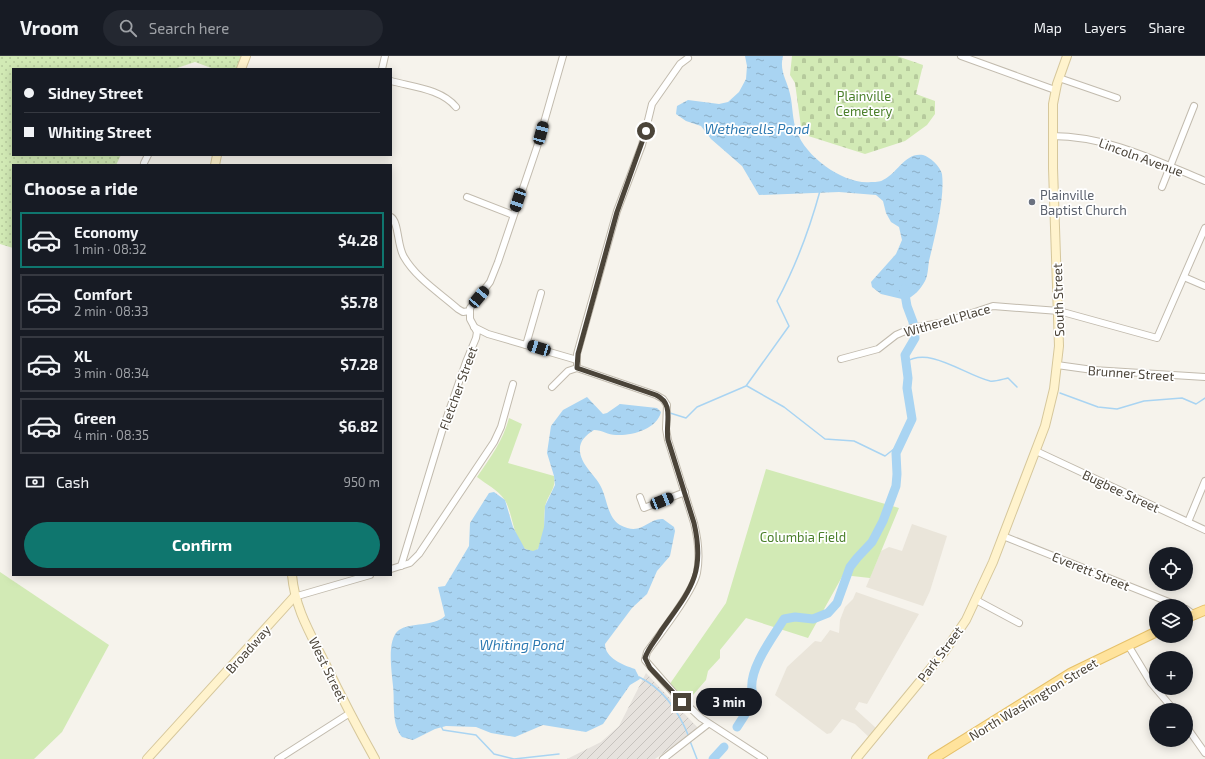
<!DOCTYPE html>
<meta charset="utf-8">
<style>
:root{--surface:#171b24;--page:#242831;--text:#f1f3f6;--muted:#9ea1a6;--line:#363941;--accent:#0f766e}
body{margin:0;font-family:"Exo 2",sans-serif;background:var(--page);color:var(--text);height:100vh;display:flex;flex-direction:column;font-size:15px;white-space:nowrap}
*{box-sizing:border-box;margin:0}
p{font-size:13px;color:var(--muted)}
.icon{flex:none;width:22px;height:22px;fill:none;stroke:currentColor;stroke-width:2;stroke-linecap:round;stroke-linejoin:round}
.map{position:relative;flex:1;overflow:hidden}
.panel{position:absolute;left:12px;top:108px;width:380px;height:412px;display:flex;flex-direction:column;background:var(--surface);border-radius:0px;box-shadow:0 2px 10px #0003}
.panel>*{flex:none}
.guide{position:absolute;left:12px;top:12px;width:380px;height:88px;border-radius:0px;box-shadow:0 2px 10px #0003;display:grid;align-content:center;height:88px;padding:0 12px;background:var(--surface)}
.tools{position:absolute;left:1149px;top:491px;display:grid;gap:8px}
.tools a{display:grid;place-items:center;width:44px;height:44px;border-radius:50%;background:var(--surface);box-shadow:0 2px 10px #0003;font-size:20px}
.end{position:absolute;width:18px;height:18px;margin:-9px;border:5px solid #4b4439;background:#fff;box-shadow:0 0 0 2px #fff}
.from{border-radius:50%}
.bubble{position:absolute;height:28px;border-radius:14px;background:var(--surface);box-shadow:0 2px 10px #0003;font-size:13px;font-weight:700;line-height:28px;text-align:center}
.car{position:absolute;width:12px;height:24px;margin:-12px -6px;border-radius:5px;box-shadow:0 0 3px 1px #0007;background:linear-gradient(#222 24%,#8ab4d8 0 40%,#222 0 76%,#8ab4d8 0 86%,#222 0)}
.guide b{display:flex;align-items:center;gap:14px;height:38px;font-size:15px}
.guide b+b{border-top:1px solid var(--line)}
.guide i{width:10px;height:10px;background:var(--text)}
ul{padding:0;list-style:none}
li{display:flex;align-items:center;gap:12px;height:56px;margin:0 8px 6px;padding:0 4px;border:2px solid var(--line);border-radius:0px}
li div{flex:1}
li b{display:block;font-size:15px}
li em{font-style:normal;font-weight:700}
li.current{border-color:var(--accent)}
li>.icon{width:36px;height:36px;stroke-width:1.5}
h2{padding:0 12px;font-size:18px;line-height:48px}
.pay{display:flex;align-items:center;gap:10px;height:44px;padding:0 12px;font-size:15px}
.pay p{margin-inline-start:auto}
.button{display:flex;gap:8px;margin-top:auto;padding:8px 12px}
.button a{flex:1;height:46px;border-radius:24px;background:var(--accent);color:#fff;font-size:16px;font-weight:700;line-height:46px;text-align:center}
header{display:flex;align-items:center;gap:24px;box-sizing:border-box;height:56px;padding:0 20px;background:var(--surface);border-bottom:1px solid var(--line)}
header strong{font-size:19px}
nav{display:flex;gap:22px;margin-inline-start:auto;font-size:14px}
.search{width:280px;height:36px;background:var(--page);display:flex;align-items:center;gap:10px;box-sizing:border-box;padding:0 14px;border-radius:22px;color:var(--muted);font-size:15px}
.map>svg:first-child{display:block}
</style>
<header>
<strong>Vroom</strong>
<div class="search"><svg class="icon" aria-label="search" viewBox="0 0 24 24"><circle cx="10" cy="10" r="6"/><path d="M15 15l6 6"/></svg>Search here</div>
<nav><a>Map</a><a>Layers</a><a>Share</a></nav>
</header>
<div class="map">
<svg width="1205" height="703" viewBox="0 0 1205 703">
<defs>
<pattern id="industrial-furrows" width="10" height="10" patternUnits="userSpaceOnUse"><rect width="10" height="10" fill="#e6e2dd"/><path d="M-1 1l2-2M0 10L10 0M9 11l2-2" fill="none" stroke="#c7c3be"/></pattern>
<pattern id="grass-dots" width="8" height="8" patternUnits="userSpaceOnUse"><rect width="8" height="8" fill="#d2eab5"/><path d="M2 2h.1M6 6h.1" fill="none" stroke="#b6ca9c" stroke-width="1.8" stroke-linecap="round"/></pattern>
<pattern id="cemetery-stones" width="16" height="16" patternUnits="userSpaceOnUse"><rect width="16" height="16" fill="#d2eab5"/><path d="M2 7V4a2 2 0 0 1 4 0v3zM10 15v-3a2 2 0 0 1 4 0v3z" fill="#b6ca9c"/></pattern>
<pattern id="water-ripples" width="26" height="14" patternUnits="userSpaceOnUse"><rect width="26" height="14" fill="#a9d4f2"/><path d="M2 4q2-2 4 0t4 0M15 11q2-2 4 0t4 0" fill="none" stroke="#8caec5"/></pattern>
</defs>
<rect width="100%" height="100%" fill="#f6f3ec"/>
<g fill="#eae5da">
<path d="M912 468 947 480 930 535 923 550 866 531 881 495 889 491 902 495Z"/>
<path d="M856 536 919 558 867 648 859 646 855 653 876 672 869 681 855 668 842 663 831 677 827 678 775 639 787 611 815 585 821 586 830 574 839 577 840 564 845 551 853 543Z"/>
</g>
<path fill="url(#industrial-furrows)" d="M646 617 698 672 655 703H567L601 686 619 670Z"/>
<path fill="url(#grass-dots)" d="M0 0H241L238 13H214L195 6 174 13H13V99H121L116 109H13V192L0 188Z"/>
<path fill="url(#cemetery-stones)" d="M792 0H897L923 9 916 38 935 45V58L927 69 905 85 865 98 802 78 795 27 790 19Z"/>
<g fill="#d2eab5">
<path d="M509 362 522 368 508 407 554 420C557 433 546 440 545 452 543 466 547 484 536 495 513 499 514 455 504 443 498 434 486 428 477 421 490 402 503 385 509 362Z"/>
<path d="M766 413 899 452 870 522 843 519 808 582 746 562 720 594V602L708 615 706 624 686 647 670 638 667 632 726 547Z"/>
<path d="M0 516 109 589 62 676 34 703H0Z"/>
</g>
<g fill="url(#water-ripples)">
<path d="M745 0H783C779 15 787 24 790 38 793 50 792 64 797 76 806 101 844 129 871 126 874 126 880 126 883 124 897 118 905 96 923 99 930 101 940 110 942 118 945 142 935 180 929 205 928 211 928 220 925 225 920 234 914 240 906 244L881 238 872 231 871 226 896 198 902 184 899 171 891 166 886 157 883 145 876 139 839 136 759 139 742 110 711 83 701 70 686 65 676 58 677 50 688 44 719 48 728 46 739 36 746 23 747 10Z"/>
<path d="M587 341 603 358 607 357 620 348 657 352 661 356C657 373 632 380 616 379 608 379 602 374 594 374 585 380 579 385 580 396 582 411 597 420 602 433 607 444 608 462 620 469 642 481 647 462 663 463L674 471 675 475 670 500 657 515 647 538 632 552 605 588C605 602 623 609 635 613L640 623 630 629 603 668 586 676 543 669 515 681 491 677 476 671 446 670 435 673 413 684 402 681C391 668 395 646 393 630 392 617 386 583 399 574 411 566 433 571 445 560L438 531 445 530 469 490 470 467 489 437 494 436 505 444 513 471 525 493 533 495 538 493 544 471 545 450 555 429 554 420 547 397 551 370 563 354Z"/>
</g>
<g fill="none" stroke-linecap="round" stroke-linejoin="round">
<g stroke="#a9d4f2" stroke-width="1.5">
<path d="M906 306C929 290 965 319 990 325 995 326 1003 323 1008 322L1017 331"/>
<path d="M747 330 784 351 825 383 854 385 885 400 899 389"/>
<path d="M1060 337 1098 351 1117 353 1144 345 1182 342 1196 348 1205 342"/>
<path d="M670 357 686 362 697 351 746 330 789 270 777 245C797 208 809 175 820 135"/>
<path d="M639 621C664 633 679 656 689 681"/>
<path d="M441 670 443 674 476 679 494 698 514 703 559 698"/>
<path d="M690 685 697 703"/>
</g>
<g stroke="#a9d4f2" stroke-width="9">
<path d="M737 671 755 643C755 639 752 638 752 634 749 612 773 581 784 563L795 561 813 563 828 557 837 547 850 511 857 502 872 486 883 465 896 430 897 418 896 397 912 363 907 332 908 322 905 299 915 282 913 266 907 250 904 233"/>
<path d="M713 703 724 691"/>
</g>
<defs>
<g id="street">
<path d="M961 0 1055 34"/>
<path d="M382 13 385 0"/>
<path d="M1059 22 1117 42"/>
<path d="M391 25C413 31 441 33 456 51"/>
<path d="M1052 80C1107 80 1155 104 1205 125"/>
<path d="M144 107 148 99"/>
<path d="M1162 131 1194 50"/>
<path d="M467 141 513 159"/>
<path d="M391 161C399 166 397 190 404 201 416 222 440 237 458 253L463 256 470 255"/>
<path d="M1184 221 1205 230"/>
<path d="M474 271 488 278 577 304"/>
<path d="M526 289 541 237"/>
<path d="M841 303 878 293 896 279 912 272 945 266 993 250 1059 255 1157 282 1205 172"/>
<path d="M1057 309 1093 314 1205 321"/>
<path d="M577 312V298L617 155 642 89 652 48 680 8 688 2"/>
<path d="M552 331 568 315 577 312 656 339 663 343 667 349 666 373 668 384 694 467C698 483 700 501 697 517 693 536 660 578 647 596L645 604 673 636 701 662 764 703"/>
<path d="M1036 395 1205 474"/>
<path d="M640 441 644 452 685 436"/>
<path d="M1188 466 1205 425"/>
<path d="M1003 480 1179 550"/>
<path d="M401 510 443 372 466 306 476 282 477 276 470 263V252L490 226 498 206 537 91 563 0"/>
<path d="M391 513 410 507 419 498 494 386 501 371 513 328"/>
<path d="M294 541 370 519"/>
<path d="M976 544 1019 567"/>
<path d="M1186 553 1194 559"/>
<path d="M1128 589 1151 627 1174 654"/>
<path d="M1186 670 1205 697"/>
<path d="M278 703 350 657"/>
<path d="M663 703 708 668"/>
</g>
<g id="secondary">
<path d="M241 13 246 0"/>
<path d="M215 109 217 99"/>
<path d="M292 519C295 552 309 575 324 605 340 638 357 671 375 703"/>
<path d="M147 703 294 541"/>
<path d="M856 703 945 595 966 564 993 506 1045 370 1054 333 1059 290 1053 112V48L1057 28 1067 0"/>
</g>
<g id="primary">
<path d="M1186 562 1205 554"/>
<path d="M933 703 1071 617 1156 576"/>
</g>
</defs>
<use href="#street" stroke="#c2bbae" stroke-width="8"/>
<use href="#secondary" stroke="#d6c79b" stroke-width="10"/>
<use href="#primary" stroke="#e6c16a" stroke-width="11"/>
<use href="#street" stroke="#fff" stroke-width="6"/>
<use href="#secondary" stroke="#fff3cd" stroke-width="8"/>
<use href="#primary" stroke="#ffe39c" stroke-width="9"/>
</g>
<g fill="none" stroke-linecap="round" stroke-linejoin="round">
<path stroke="#4b4439" stroke-width="5" d="M646 75 617 156 578 298 577 312 656 339C675 348 665 367 668 384L694 467C706 519 689 535 661 575 656 584 648 592 645 602L650 612 682 646"/>
</g>
<circle fill="#6b7280" stroke="#fff" stroke-width="1.5" cx="1032" cy="146" r="4"/>
<g text-anchor="middle" dominant-baseline="central" stroke-width="3.5" stroke-linejoin="round" paint-order="stroke">
<g font-size="13" fill="#4a7f2a" stroke="#fff">
<text x="864" y="40">Plainville<tspan x="864" dy="15">Cemetery</tspan></text>
<text x="803" y="481">Columbia Field</text>
</g>
<g font-size="13" fill="#4b4439" stroke="#fff">
<text transform="translate(1141 101) rotate(20)">Lincoln Avenue</text>
<text transform="translate(1058 244) rotate(-92)">South Street</text>
<text transform="translate(947 264) rotate(-16)">Witherell Place</text>
<text transform="translate(1131 317) rotate(4)">Brunner Street</text>
<text transform="translate(458 332) rotate(-70)">Fletcher Street</text>
<text transform="translate(1121 435) rotate(25)">Bugbee Street</text>
<text transform="translate(1091 515) rotate(22)">Everett Street</text>
<text transform="translate(248 593) rotate(-48)">Broadway</text>
<text transform="translate(940 598) rotate(-53)">Park Street</text>
<text transform="translate(328 613) rotate(64)">West Street</text>
<text transform="translate(1033 643) rotate(-31)">North Washington Street</text>
</g>
<g font-size="13" fill="#5b616d" stroke="#fff" text-anchor="start">
<text x="1040" y="139">Plainville<tspan x="1040" dy="15">Baptist Church</tspan></text>
</g>
<g font-size="14" font-style="italic" fill="#2e7ab2" stroke="#fff">
<text x="757" y="72">Wetherells Pond</text>
<text x="522" y="588">Whiting Pond</text>
</g>
</g>
</svg>
<div class="tools">
<a><svg class="icon" aria-label="locate" viewBox="0 0 24 24"><circle cx="12" cy="12" r="6"/><path d="M12 2v4M12 18v4M2 12h4M18 12h4"/></svg></a>
<a><svg class="icon" aria-label="layers" viewBox="0 0 24 24"><path d="M12 4l9 5-9 5-9-5zM3 14l9 5 9-5"/></svg></a>
<a>+</a>
<a>−</a>
</div>
<i class="end from" style="left:646px;top:75px"></i>
<i class="end" style="left:682px;top:646px"></i>
<div class="bubble" style="left:696px;top:632px;width:66px">3 min</div>
<i class="car" style="left:541px;top:77px;rotate:15deg"></i>
<i class="car" style="left:518px;top:144px;rotate:198deg"></i>
<i class="car" style="left:479px;top:241px;rotate:40deg"></i>
<i class="car" style="left:539px;top:292px;rotate:287deg"></i>
<i class="car" style="left:662px;top:445px;rotate:68deg"></i>
<div class="guide">
<b><i class="from"></i>Sidney Street</b>
<b><i></i>Whiting Street</b>
</div>
<section class="panel">
<h2>Choose a ride</h2>
<ul>
<li class="current"><svg class="icon" aria-label="car" viewBox="0 0 24 24"><path d="M5 17H2v-5l4-1 3-4h7l3 4 3 1v5h-3M9 17h6M6 11h13"/><circle cx="7" cy="17" r="2"/><circle cx="17" cy="17" r="2"/></svg><div><b>Economy</b><p>1 min · 08:32</p></div><em>$4.28</em></li>
<li><svg class="icon" aria-label="car" viewBox="0 0 24 24"><path d="M5 17H2v-5l4-1 3-4h7l3 4 3 1v5h-3M9 17h6M6 11h13"/><circle cx="7" cy="17" r="2"/><circle cx="17" cy="17" r="2"/></svg><div><b>Comfort</b><p>2 min · 08:33</p></div><em>$5.78</em></li>
<li><svg class="icon" aria-label="car" viewBox="0 0 24 24"><path d="M5 17H2v-5l4-1 3-4h7l3 4 3 1v5h-3M9 17h6M6 11h13"/><circle cx="7" cy="17" r="2"/><circle cx="17" cy="17" r="2"/></svg><div><b>XL</b><p>3 min · 08:34</p></div><em>$7.28</em></li>
<li><svg class="icon" aria-label="car" viewBox="0 0 24 24"><path d="M5 17H2v-5l4-1 3-4h7l3 4 3 1v5h-3M9 17h6M6 11h13"/><circle cx="7" cy="17" r="2"/><circle cx="17" cy="17" r="2"/></svg><div><b>Green</b><p>4 min · 08:35</p></div><em>$6.82</em></li>
</ul>
<div class="pay"><svg class="icon" aria-label="cash" viewBox="0 0 24 24"><path d="M3 7h18v10H3z"/><circle cx="12" cy="12" r="2"/></svg>Cash<p>950 m</p></div>
<div class="button"><a>Confirm</a></div>
</section>
</div>
